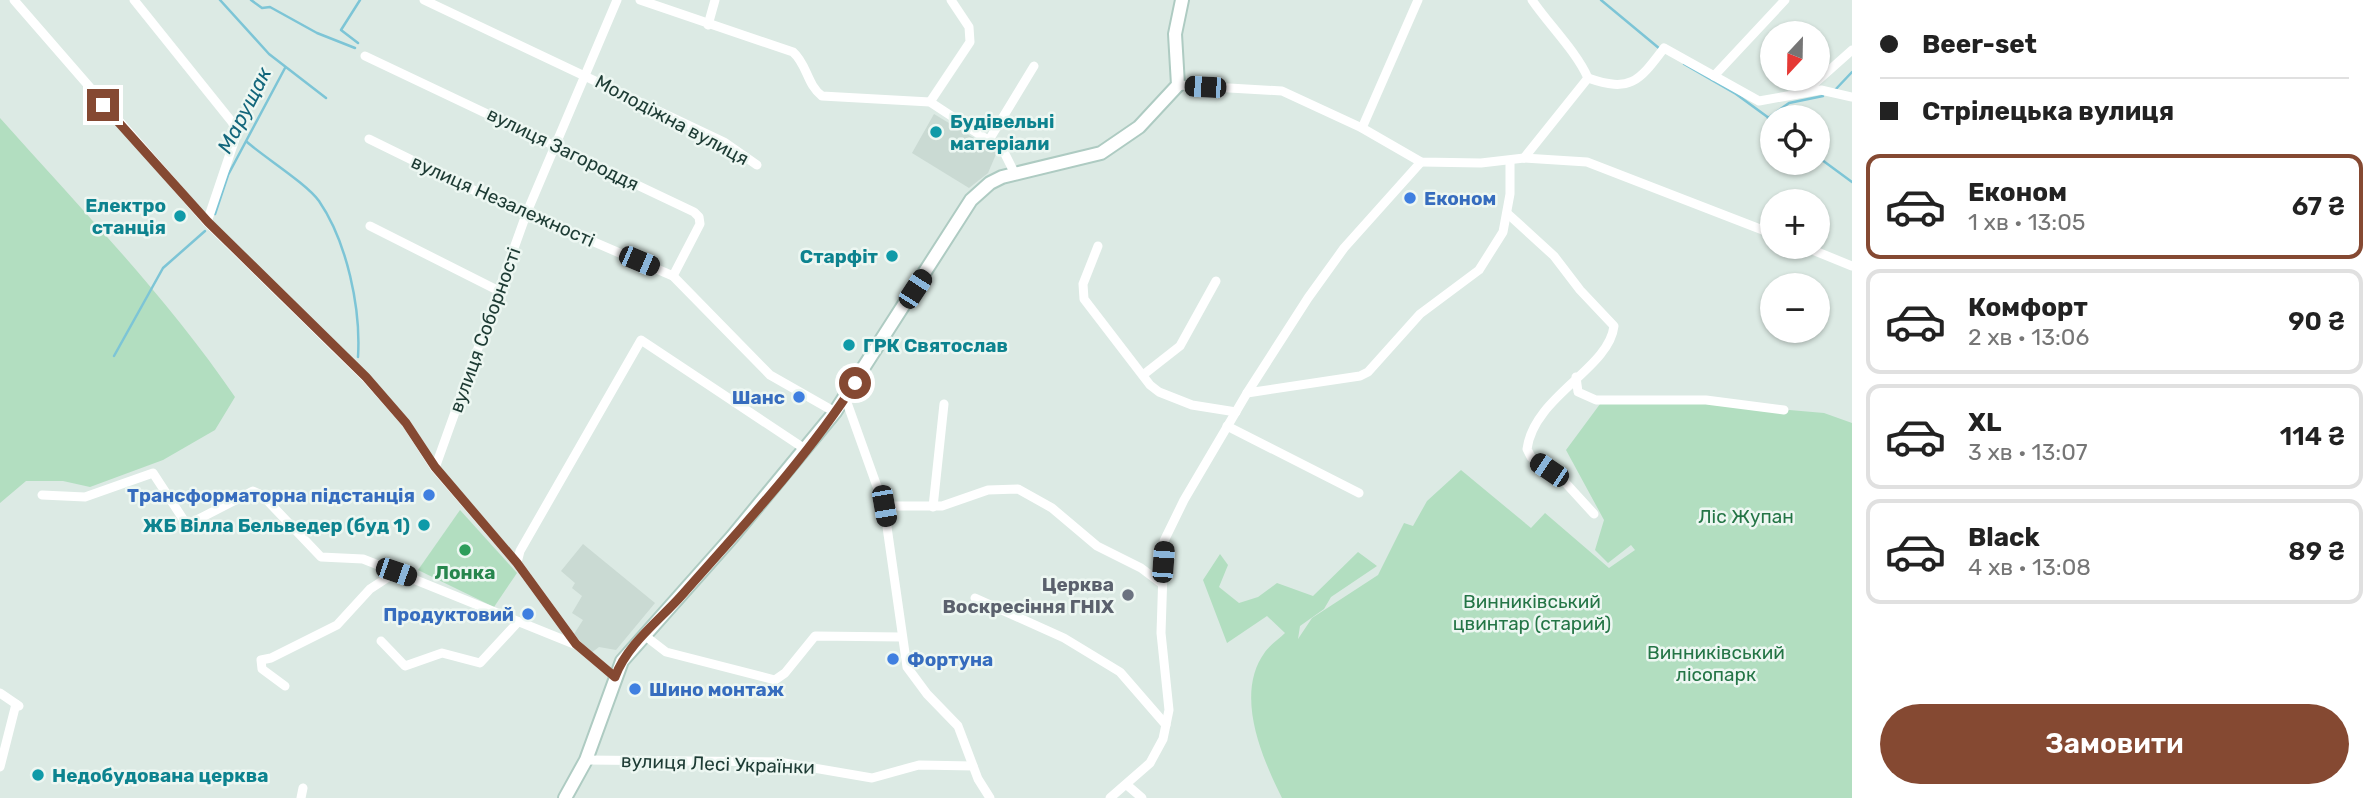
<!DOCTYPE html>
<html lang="uk">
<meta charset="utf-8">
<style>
:root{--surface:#fff;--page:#f6f6f6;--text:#222;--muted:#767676;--line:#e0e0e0;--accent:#854932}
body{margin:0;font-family:Rubik,sans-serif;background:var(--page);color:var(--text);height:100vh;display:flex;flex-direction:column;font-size:26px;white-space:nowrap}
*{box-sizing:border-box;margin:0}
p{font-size:23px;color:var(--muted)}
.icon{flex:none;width:38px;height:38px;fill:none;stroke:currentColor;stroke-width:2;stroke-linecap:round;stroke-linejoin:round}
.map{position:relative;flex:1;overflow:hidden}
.sheet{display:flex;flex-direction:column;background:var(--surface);width:525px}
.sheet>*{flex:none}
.banner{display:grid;align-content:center;height:154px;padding:0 28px;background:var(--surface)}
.needle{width:46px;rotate:202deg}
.tools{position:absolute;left:1760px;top:21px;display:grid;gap:14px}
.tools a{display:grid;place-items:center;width:70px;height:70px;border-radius:50%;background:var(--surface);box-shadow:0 2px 5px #0004;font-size:35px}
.end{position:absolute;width:32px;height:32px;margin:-16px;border:9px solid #854932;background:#fff;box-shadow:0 0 0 4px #fff}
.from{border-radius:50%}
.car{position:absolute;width:21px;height:42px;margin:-21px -10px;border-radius:9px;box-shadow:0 0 5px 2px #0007;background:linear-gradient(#222 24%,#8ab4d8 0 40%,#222 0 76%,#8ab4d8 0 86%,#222 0)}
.banner b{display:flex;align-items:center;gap:24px;height:66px;font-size:26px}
.banner b+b{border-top:2px solid var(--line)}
.banner i{width:18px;height:18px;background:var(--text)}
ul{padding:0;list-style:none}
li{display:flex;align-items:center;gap:21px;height:105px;margin:0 14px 10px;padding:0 14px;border:4px solid var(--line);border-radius:14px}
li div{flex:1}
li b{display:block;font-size:26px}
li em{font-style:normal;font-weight:600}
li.on{border-color:var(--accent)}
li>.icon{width:63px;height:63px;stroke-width:1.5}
.cta{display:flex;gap:14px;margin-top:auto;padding:14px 28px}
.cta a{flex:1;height:80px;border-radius:42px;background:var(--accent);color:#fff;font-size:28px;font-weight:600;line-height:80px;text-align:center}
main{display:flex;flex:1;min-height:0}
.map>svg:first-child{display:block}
</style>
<main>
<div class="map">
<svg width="1852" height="798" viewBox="0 0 1852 798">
<rect width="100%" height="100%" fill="#dceae4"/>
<g fill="#cadad3">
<path d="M934 114 997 152 988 173 969 188 912 153Z"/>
<path d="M583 544 655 603 616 650 599 647 591 653 574 634 583 620 572 613 582 596 572 588 575 583 561 571Z"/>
</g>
<g fill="#b2dec0">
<path d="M0 118C80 208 167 297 235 397L215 430 163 460 90 487 63 481H26L0 503Z"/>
<path d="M1706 403 1824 413 1852 423V798H1282C1262 758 1234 694 1265 652 1270 645 1279 639 1285 633L1267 616 1227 643 1203 580 1220 554 1228 565 1219 587 1239 603 1258 597 1277 583 1313 596 1358 552 1377 566 1331 597 1324 609 1300 626 1298 639 1312 618 1378 575 1404 523 1413 526 1427 501 1461 470 1531 528 1545 513 1609 568 1635 550 1631 545 1608 563 1595 550 1604 520 1566 450 1600 404Z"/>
<path d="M460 510 517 573 494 607 418 570Z"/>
</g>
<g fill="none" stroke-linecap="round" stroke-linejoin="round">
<g stroke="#7dc5d6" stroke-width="2.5">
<path d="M220 0 269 54 326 98"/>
<path d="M251 0 262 8 270 7 317 33 355 48"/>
<path d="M1601 0 1660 49"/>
<path d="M358 43 341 30 360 0"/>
<path d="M1684 64 1736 94 1773 121"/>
<path d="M1835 90 1852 72"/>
<path d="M1768 118 1789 103 1823 96"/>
<path d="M247 142C264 157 307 184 319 201 347 242 361 308 358 357"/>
<path d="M1818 157 1852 182"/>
<path d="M215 214 228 175 285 68"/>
<path d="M114 356 163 268 205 231"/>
</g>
<defs>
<path id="secondary" d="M565 798 586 760 622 661 732 537 835 412 971 200 990 183 1002 177 1101 153 1139 127 1178 85 1175 34 1182 0"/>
</defs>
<use href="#secondary" stroke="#aecbc2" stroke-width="16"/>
<g stroke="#fff" stroke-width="9">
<path d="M14 0 207 222 366 378 406 423 435 468 517 563 576 644 615 677"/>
<path d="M134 0 232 122 237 133 207 222"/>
<path d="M424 0 724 142 757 165"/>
<path d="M640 0 793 52C807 64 807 85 822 96L930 102 1003 150 1015 174"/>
<path d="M1532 0C1549 25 1576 51 1588 78"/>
<path d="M708 25 715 0"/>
<path d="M365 56 694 212 699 217 700 224 673 276"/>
<path d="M1714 76 1785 0"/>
<path d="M1178 85 1282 91 1362 128 1421 162 1481 163 1524 158 1587 162 1773 234"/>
<path d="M1806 91 1852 50"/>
<path d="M930 102 970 42 969 27 951 0"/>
<path d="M1362 128 1418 0"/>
<path d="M369 139 471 189 673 276 770 375 835 412"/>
<path d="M989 140 1034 66"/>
<path d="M1524 158 1588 78C1631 93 1639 81 1664 48L1759 101 1821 90 1852 97"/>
<path d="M1508 214 1554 256 1580 290 1614 326C1609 369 1534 396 1527 449L1531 457 1562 479 1594 514"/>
<path d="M370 226 501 292"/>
<path d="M1098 246 1083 284 1084 299 1150 385 1159 392 1192 405 1236 412"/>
<path d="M1805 247 1852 266"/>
<path d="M1143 375 1180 346 1216 281"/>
<path d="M1576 377 1578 392 1596 400H1706L1784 410"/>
<path d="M1247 393 1360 376 1368 372 1420 314 1479 270 1503 232 1510 194V161"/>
<path d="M845 397 884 506 907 667 927 694 958 726 978 779 990 798"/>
<path d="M1227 426 1359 493"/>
<path d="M435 468 527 212 617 0"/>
<path d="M42 495 85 497 153 473 187 525 253 491 262 495 321 557 363 559 396 572"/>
<path d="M884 506H942L988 490 1018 489 1052 508 1097 546 1141 568 1161 583"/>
<path d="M933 507 944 404"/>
<path d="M517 563 520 551 641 340 805 449"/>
<path d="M975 598 1064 638 1120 672 1166 725"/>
<path d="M644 635 666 652 775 680 785 673 815 636 902 637"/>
<path d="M381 641 405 666 442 653 480 663 518 622"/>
<path d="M285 686 262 669 261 660 271 658 337 625 370 589 396 572 574 644"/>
<path d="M0 693 19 706"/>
<path d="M586 760 779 762 872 778 919 765 973 766"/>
<path d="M0 767 16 704"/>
<path d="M1127 785 1142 798"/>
<path d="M301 798 303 788"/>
<path d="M1110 798 1150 763 1163 739 1169 710 1161 633 1164 541 1184 500 1247 393 1308 298 1344 248 1421 162"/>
</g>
<use href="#secondary" stroke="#fff" stroke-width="12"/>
</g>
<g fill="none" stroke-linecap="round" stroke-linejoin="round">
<path stroke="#854932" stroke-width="9" d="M103 105 208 222 366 377 406 423 435 467 517 563 576 644 615 677C627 644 660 620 682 595 742 527 806 459 855 383"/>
</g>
<g fill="#0f9aa8" stroke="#edf7f2" stroke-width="2.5">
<circle cx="936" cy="132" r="7"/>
<circle cx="180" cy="216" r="7"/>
<circle cx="892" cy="256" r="7"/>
<circle cx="849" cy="345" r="7"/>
<circle cx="424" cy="525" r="7"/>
<circle cx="38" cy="775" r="7"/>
</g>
<g fill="#3f7fe0" stroke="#edf7f2" stroke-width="2.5">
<circle cx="1410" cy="198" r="7"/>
<circle cx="799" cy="397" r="7"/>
<circle cx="429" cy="495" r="7"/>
<circle cx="528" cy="614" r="7"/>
<circle cx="893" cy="659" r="7"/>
<circle cx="635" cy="689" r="7"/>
</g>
<circle fill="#2e9e5b" stroke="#edf7f2" stroke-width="2.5" cx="465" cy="550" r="7"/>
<circle fill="#6b7280" stroke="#edf7f2" stroke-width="2.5" cx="1128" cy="595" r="7"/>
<g text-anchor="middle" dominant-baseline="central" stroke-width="5" stroke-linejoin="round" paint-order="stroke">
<g font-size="19" fill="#1d3b34" stroke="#edf7f2">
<text transform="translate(672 120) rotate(28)">Молодіжна вулиця</text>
<text transform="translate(563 149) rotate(26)">вулиця Загороддя</text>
<text transform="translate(503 201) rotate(24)">вулиця Незалежності</text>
<text transform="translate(485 330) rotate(-70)">вулиця Соборності</text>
<text transform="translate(718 764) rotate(2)">вулиця Лесі Українки</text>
</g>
<g font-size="19" font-weight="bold" fill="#0d838f" stroke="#edf7f2" text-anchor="start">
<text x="950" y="121">Будівельні<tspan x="950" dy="22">матеріали</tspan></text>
<text x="166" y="205" text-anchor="end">Електро<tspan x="166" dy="22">станція</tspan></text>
<text x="878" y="256" text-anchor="end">Старфіт</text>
<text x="863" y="345">ГРК Святослав</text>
<text x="410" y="525" text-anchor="end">ЖБ Вілла Бельведер (буд 1)</text>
<text x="52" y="775">Недобудована церква</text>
</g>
<g font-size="19" font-weight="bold" fill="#366cbe" stroke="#edf7f2" text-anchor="start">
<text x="1424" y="198">Економ</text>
<text x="785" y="397" text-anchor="end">Шанс</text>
<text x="415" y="495" text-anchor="end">Трансформаторна підстанція</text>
<text x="514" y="614" text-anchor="end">Продуктовий</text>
<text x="907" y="659">Фортуна</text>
<text x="649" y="689">Шино монтаж</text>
</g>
<g font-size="19" fill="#247546" stroke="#edf7f2">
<text x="1746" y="516">Ліс Жупан</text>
<text x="1532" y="601">Винниківський<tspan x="1532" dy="22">цвинтар (старий)</tspan></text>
<text x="1716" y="652">Винниківський<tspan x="1716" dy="22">лісопарк</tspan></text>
</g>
<g font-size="19" font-weight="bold" fill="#27864d" stroke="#edf7f2">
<text x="465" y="572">Лонка</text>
</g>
<g font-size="19" font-weight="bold" fill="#5b616d" stroke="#edf7f2" text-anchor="end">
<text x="1114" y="584">Церква<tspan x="1114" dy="22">Воскресіння ГНІХ</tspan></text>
</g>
<g font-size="21" font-style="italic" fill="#12667b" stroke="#edf7f2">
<text transform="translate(244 110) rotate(-63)">Марущак</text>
</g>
</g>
</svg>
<div class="tools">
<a><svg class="needle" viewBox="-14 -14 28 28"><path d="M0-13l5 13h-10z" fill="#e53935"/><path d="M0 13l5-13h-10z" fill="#767676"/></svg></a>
<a><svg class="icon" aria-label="locate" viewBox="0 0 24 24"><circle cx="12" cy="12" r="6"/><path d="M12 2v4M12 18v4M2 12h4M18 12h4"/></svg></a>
<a>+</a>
<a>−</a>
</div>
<i class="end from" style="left:855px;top:383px"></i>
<i class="end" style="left:103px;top:105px"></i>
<i class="car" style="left:1205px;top:87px;rotate:273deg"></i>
<i class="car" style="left:639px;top:261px;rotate:113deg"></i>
<i class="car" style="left:915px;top:289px;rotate:33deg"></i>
<i class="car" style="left:1549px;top:470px;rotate:304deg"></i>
<i class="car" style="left:884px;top:506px;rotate:170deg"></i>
<i class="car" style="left:1163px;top:562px;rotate:4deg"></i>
<i class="car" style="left:396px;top:572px;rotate:109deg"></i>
</div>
<section class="sheet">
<div class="banner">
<b><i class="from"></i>Beer-set</b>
<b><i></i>Стрілецька вулиця</b>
</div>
<ul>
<li class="on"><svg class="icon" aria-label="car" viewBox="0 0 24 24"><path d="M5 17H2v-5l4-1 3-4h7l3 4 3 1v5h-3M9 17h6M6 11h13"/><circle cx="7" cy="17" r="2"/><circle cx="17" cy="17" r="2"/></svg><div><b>Економ</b><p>1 хв · 13:05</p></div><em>67 ₴</em></li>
<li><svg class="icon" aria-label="car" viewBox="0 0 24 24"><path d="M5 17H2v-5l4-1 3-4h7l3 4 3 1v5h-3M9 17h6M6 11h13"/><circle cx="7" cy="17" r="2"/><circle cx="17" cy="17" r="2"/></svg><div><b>Комфорт</b><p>2 хв · 13:06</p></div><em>90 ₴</em></li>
<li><svg class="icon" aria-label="car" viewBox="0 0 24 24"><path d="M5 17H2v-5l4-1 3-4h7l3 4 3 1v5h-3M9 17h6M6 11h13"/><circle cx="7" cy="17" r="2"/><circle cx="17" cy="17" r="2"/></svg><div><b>XL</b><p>3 хв · 13:07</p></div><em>114 ₴</em></li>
<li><svg class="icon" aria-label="car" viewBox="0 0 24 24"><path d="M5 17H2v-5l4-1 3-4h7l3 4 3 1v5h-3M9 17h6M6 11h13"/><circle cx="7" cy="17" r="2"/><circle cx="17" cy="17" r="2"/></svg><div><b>Black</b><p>4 хв · 13:08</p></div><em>89 ₴</em></li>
</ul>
<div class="cta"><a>Замовити</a></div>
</section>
</main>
